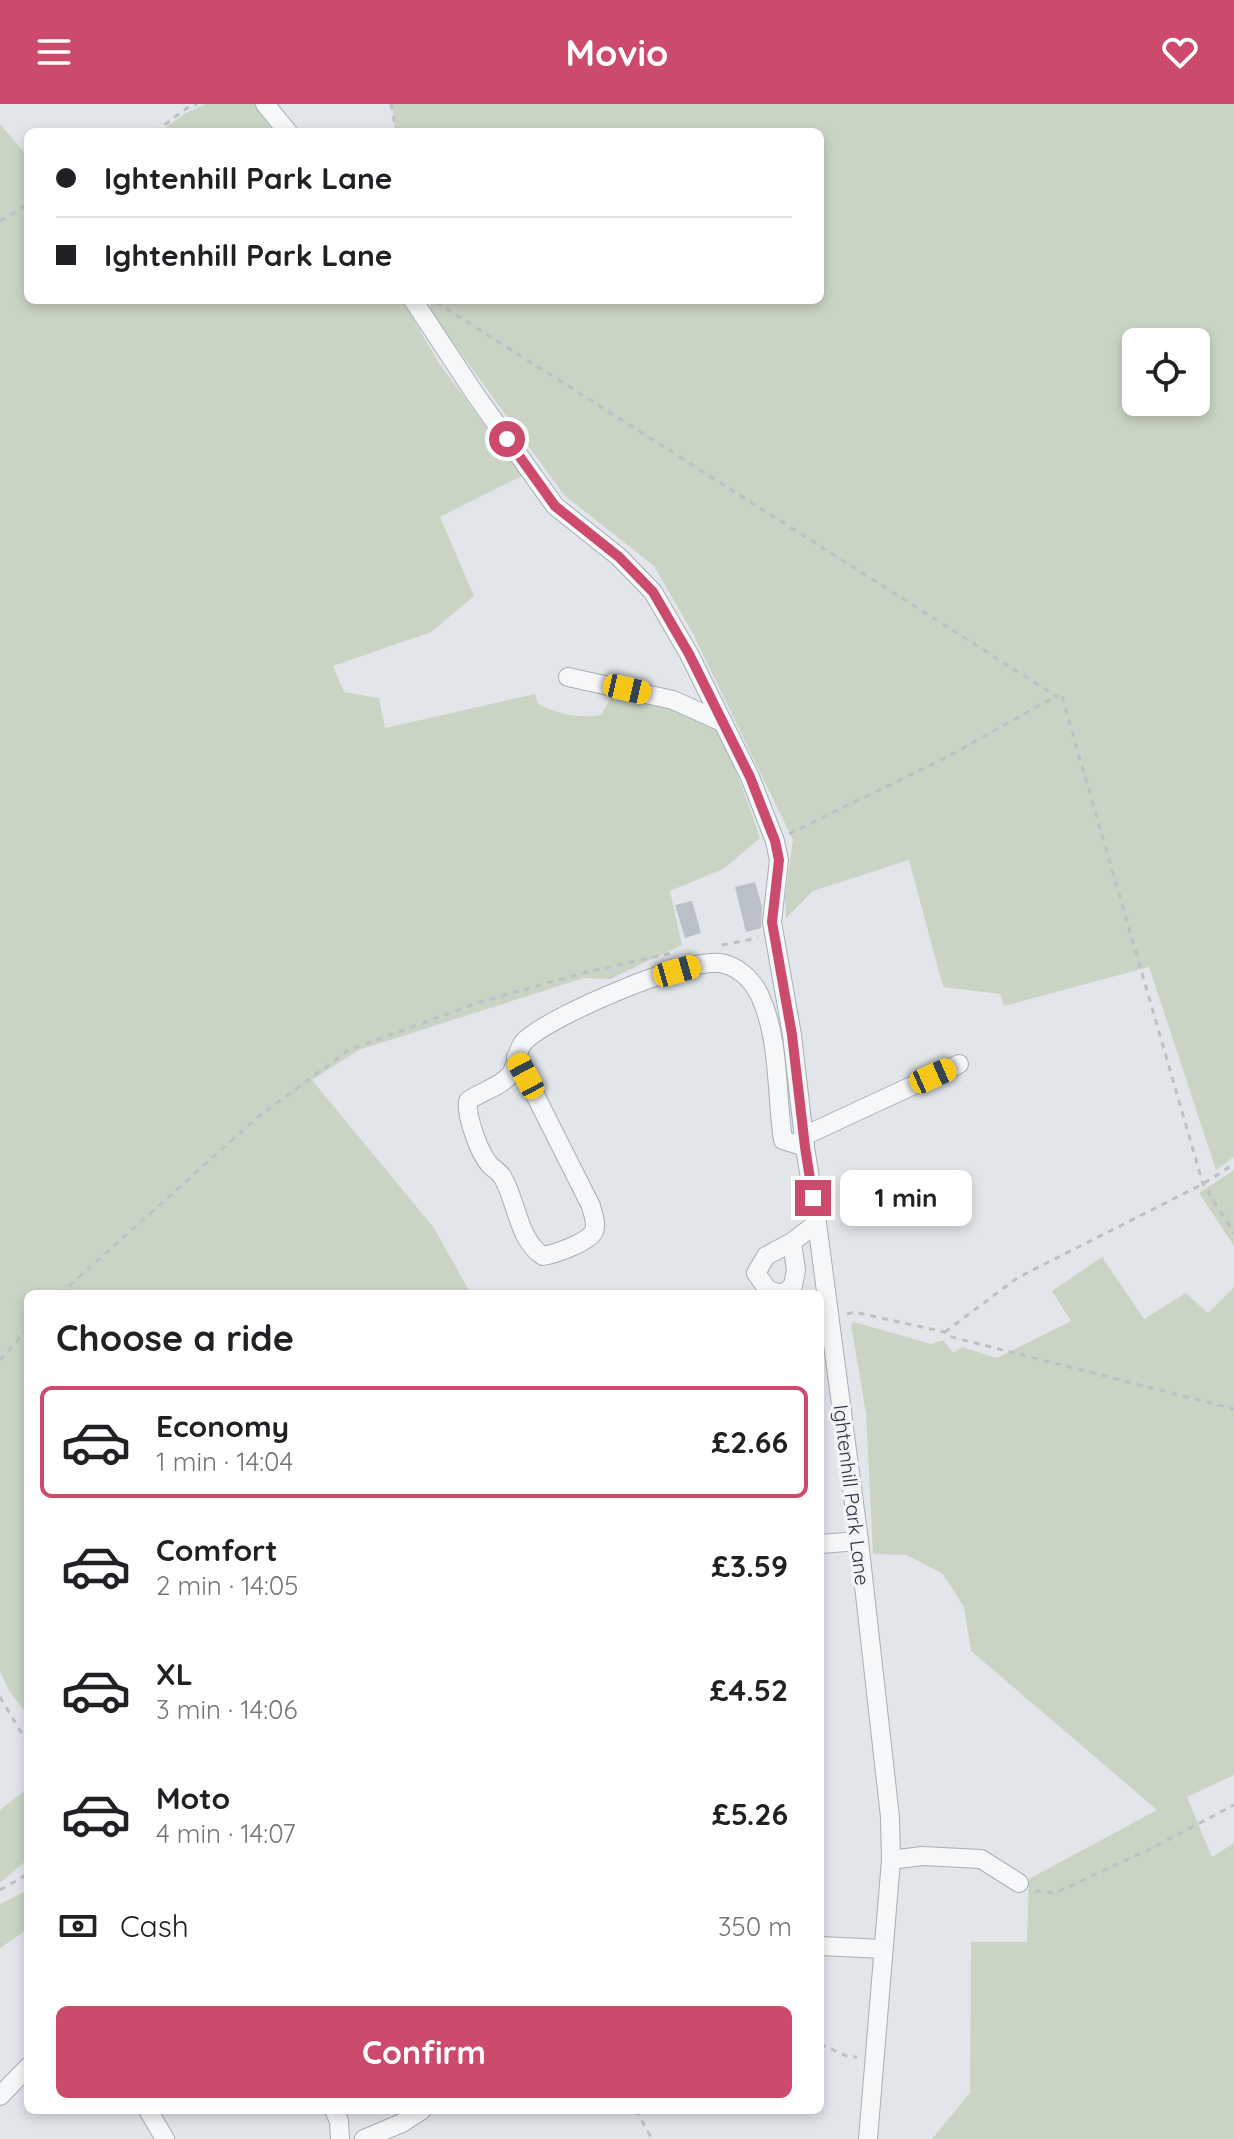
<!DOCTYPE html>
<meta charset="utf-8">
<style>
:root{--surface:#fff;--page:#f2f2f2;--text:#202124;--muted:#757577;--line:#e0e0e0;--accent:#cc4b6d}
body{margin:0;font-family:Quicksand,sans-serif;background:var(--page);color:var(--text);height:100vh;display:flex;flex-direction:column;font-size:30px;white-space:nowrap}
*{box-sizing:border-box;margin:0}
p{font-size:26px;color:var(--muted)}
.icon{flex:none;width:44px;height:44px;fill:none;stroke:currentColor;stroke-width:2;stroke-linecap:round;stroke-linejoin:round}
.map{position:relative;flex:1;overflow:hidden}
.details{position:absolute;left:24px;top:1186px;width:800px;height:824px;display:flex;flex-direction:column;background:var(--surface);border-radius:12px;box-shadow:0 4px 12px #0003}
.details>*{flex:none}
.hud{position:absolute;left:24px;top:24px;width:800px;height:176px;border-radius:12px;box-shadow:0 4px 12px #0003;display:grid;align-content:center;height:176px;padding:0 32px;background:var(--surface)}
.controls{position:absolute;left:1122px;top:224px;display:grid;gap:16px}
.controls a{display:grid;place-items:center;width:88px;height:88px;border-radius:12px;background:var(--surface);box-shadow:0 4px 12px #0003;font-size:40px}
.end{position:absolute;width:36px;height:36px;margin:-18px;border:10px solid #cc4b6d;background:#fff;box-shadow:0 0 0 4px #fff}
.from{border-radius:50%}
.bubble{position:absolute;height:56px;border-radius:12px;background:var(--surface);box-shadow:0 4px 12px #0003;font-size:26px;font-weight:700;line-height:56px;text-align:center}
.car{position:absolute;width:24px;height:48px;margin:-24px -12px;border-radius:10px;box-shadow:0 0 6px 2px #0007;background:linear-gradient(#f5c518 24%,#345 0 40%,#f5c518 0 76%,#345 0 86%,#f5c518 0)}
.hud b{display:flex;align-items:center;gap:28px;height:76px;font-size:30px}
.hud b+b{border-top:2px solid var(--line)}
.hud i{width:20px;height:20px;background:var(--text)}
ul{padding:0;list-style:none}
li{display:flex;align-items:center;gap:24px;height:112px;margin:0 16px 12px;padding:0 16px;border:4px solid transparent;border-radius:12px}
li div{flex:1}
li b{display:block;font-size:30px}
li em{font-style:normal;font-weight:700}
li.selected{border-color:var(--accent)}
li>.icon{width:72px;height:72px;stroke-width:1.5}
h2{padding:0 32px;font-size:36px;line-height:96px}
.pay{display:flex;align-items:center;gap:20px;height:88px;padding:0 32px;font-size:30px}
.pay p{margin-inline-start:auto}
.primary-button{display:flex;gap:16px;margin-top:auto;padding:16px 32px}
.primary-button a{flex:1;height:92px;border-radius:12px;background:var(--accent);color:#fff;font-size:32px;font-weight:700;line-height:92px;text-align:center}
header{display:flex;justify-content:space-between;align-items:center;height:104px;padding:0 32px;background:var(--accent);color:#fff;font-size:36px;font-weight:700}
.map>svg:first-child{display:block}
</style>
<header><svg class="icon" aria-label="menu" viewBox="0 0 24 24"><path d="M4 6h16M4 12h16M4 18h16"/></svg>Movio<svg class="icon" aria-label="heart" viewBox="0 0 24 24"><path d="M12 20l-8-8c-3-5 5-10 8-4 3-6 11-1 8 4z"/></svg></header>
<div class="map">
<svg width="1234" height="2035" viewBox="0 0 1234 2035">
<rect width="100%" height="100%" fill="#e2e6ea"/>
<g fill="#cad4c4" fill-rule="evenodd">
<path d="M206 0H257L279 28H160L184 10Z"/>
<path d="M392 0H1234V1053L1216 1066 1149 863 1004 902 1000 890 943 883 909 756 813 787 786 814 785 793 793 736 692 528 654 462 564 391 430 207 431 196H820V28H395ZM1136 238H1196V298H1136Z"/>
<path d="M0 20 28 53V196H402L439 259 522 372 440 413 474 492 431 528 333 562 344 588 379 594 385 624 535 590 538 600C559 610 578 615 601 611L615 586C647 592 682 600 710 619 725 630 753 713 760 734L725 764 670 787 682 841 610 875 584 874 359 946 312 976 434 1124 471 1190H28V1611L9 1587 0 1567Z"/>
<path d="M1234 1066V1142L1199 1089Z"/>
<path d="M1102 1153 1144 1215 1186 1189 1208 1209 1234 1183V1671L1187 1693 1212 1753 1234 1739V2035H932L970 1989 971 1838H1027L1029 1775 1157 1706 971 1547 964 1503 943 1470 907 1451 873 1450 866 1309 851 1220 854 1218 931 1240 943 1236 953 1249 962 1243 997 1254 1071 1217 1052 1187Z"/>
<path d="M28 1684V1755L0 1779V1706Z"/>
<path d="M28 1786V1825L0 1844V1800Z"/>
</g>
<g fill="#bac0c7">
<path d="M755 778 762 803 761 824 746 828 735 783Z"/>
<path d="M692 797 701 829 685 834 675 801Z"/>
</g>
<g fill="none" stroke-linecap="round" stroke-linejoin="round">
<defs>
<g id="minor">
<path d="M265 0 288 28"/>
<path d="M413 196 475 290 555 402 619 453 653 488 689 550 750 673 775 737 779 756 772 818 792 931 805 1043 817 1119 859 1437 890 1713 891 1756 868 2035"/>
<path d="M568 573 673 596 722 618"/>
<path d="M516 953 591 1102C593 1111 598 1121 593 1129 586 1139 555 1150 543 1152 518 1136 517 1098 503 1074 500 1068 495 1066 490 1061 479 1049 466 1012 468 997 480 988 500 983 510 971 519 961 515 943 528 934 558 909 681 856 719 859 737 861 752 875 760 892 780 936 776 989 783 1036L805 1043"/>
<path d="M804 1032 959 960"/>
<path d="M792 1138 796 1166 793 1182 782 1190 768 1186 756 1169 766 1152 792 1138 817 1119"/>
<path d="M820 1440 859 1437"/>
<path d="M891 1756 922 1752 981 1755 1019 1779"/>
<path d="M820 1842 883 1845"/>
<path d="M0 1992 28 1963"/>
<path d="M148 2006 165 2035"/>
<path d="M334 2006 339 2017 340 2035"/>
<path d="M364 2035 402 2019 422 2006"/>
</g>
</defs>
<use href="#minor" stroke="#a7aeb4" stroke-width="20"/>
<g stroke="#bcc1c6" stroke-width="3" stroke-dasharray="6 6" stroke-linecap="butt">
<path d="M391 0 396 28"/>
<path d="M155 28 187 4 197 0"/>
<path d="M0 117 28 100"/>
<path d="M436 198 1056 592 1061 589 1203 1080 1234 1129"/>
<path d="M789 730 947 653 1056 592"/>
<path d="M722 841 758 834"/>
<path d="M60 1190 259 1012 349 946 477 899 579 870 676 848"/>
<path d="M847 1210 854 1208 945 1228 948 1232 1234 1305"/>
<path d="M945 1228 1017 1174 1203 1080 1234 1060"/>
<path d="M0 1256 28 1224"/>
<path d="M0 1593 28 1640"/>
<path d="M0 1786 28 1770"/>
<path d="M1035 1787 1055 1789 1150 1745 1234 1701"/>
<path d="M820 1940 849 1953H857"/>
<path d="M636 2006 652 2035"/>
</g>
<use href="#minor" stroke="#f5f7f9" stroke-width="18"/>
</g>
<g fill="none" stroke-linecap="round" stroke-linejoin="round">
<path stroke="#cc4b6d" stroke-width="10" d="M507 335 555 402 619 453 653 488 689 550 750 673 775 737 779 756 772 818 792 931 805 1043 813 1094"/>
</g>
<g text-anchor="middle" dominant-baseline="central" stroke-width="7" stroke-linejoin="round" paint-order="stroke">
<g font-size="20" fill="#2b3642" stroke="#f2f5f8">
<text transform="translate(852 1391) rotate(83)">Ightenhill Park Lane</text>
</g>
</g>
</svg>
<div class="controls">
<a><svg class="icon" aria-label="locate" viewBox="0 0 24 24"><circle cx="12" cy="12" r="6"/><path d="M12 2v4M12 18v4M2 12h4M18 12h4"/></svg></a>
</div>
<i class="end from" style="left:507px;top:335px"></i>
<i class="end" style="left:813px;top:1094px"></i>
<div class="bubble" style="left:840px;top:1066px;width:132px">1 min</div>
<i class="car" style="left:627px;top:585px;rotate:103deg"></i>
<i class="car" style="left:677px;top:867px;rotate:74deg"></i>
<i class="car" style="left:526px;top:972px;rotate:332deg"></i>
<i class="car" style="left:933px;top:972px;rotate:66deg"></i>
<div class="hud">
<b><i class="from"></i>Ightenhill Park Lane</b>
<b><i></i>Ightenhill Park Lane</b>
</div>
<section class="details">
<h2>Choose a ride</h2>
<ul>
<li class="selected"><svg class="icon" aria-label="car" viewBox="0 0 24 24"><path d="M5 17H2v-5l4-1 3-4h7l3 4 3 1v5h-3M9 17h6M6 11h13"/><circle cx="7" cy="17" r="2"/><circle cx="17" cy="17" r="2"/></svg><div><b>Economy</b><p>1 min · 14:04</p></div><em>£2.66</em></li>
<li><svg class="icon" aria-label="car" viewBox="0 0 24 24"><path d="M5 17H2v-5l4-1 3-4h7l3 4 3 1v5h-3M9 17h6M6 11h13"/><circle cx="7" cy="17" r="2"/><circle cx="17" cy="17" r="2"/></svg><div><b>Comfort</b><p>2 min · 14:05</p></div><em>£3.59</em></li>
<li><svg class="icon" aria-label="car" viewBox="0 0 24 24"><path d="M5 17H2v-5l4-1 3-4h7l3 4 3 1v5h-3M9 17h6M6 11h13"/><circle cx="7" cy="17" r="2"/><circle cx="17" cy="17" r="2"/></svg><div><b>XL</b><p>3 min · 14:06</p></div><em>£4.52</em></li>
<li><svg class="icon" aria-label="car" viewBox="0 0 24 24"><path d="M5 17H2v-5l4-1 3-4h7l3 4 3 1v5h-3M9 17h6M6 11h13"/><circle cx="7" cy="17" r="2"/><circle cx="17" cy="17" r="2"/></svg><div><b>Moto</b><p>4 min · 14:07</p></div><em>£5.26</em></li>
</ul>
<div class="pay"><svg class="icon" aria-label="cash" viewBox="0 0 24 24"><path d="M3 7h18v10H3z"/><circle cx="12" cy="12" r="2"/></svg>Cash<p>350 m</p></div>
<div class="primary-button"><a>Confirm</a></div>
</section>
</div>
